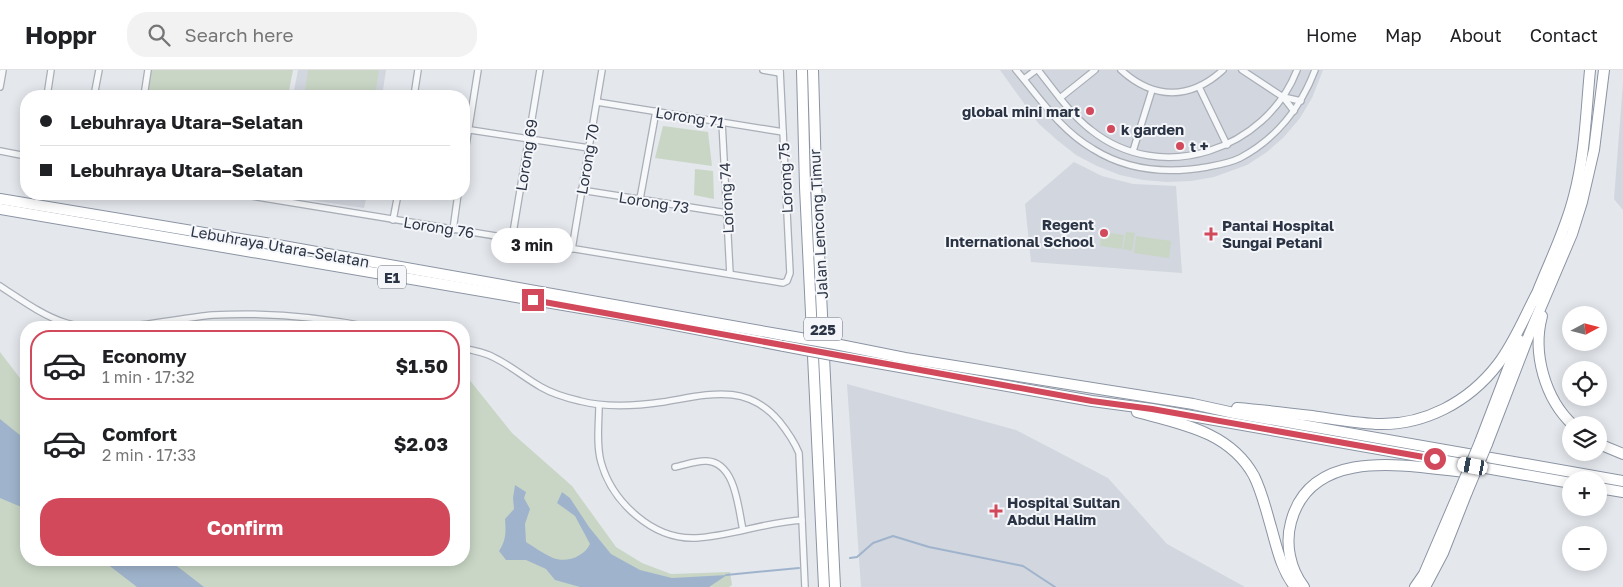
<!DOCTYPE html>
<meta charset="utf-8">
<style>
:root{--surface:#fff;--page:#f2f2f2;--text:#202124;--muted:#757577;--line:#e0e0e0;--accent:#d1495b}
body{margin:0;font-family:"Golos Text",sans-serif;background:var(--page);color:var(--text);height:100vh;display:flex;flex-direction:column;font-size:19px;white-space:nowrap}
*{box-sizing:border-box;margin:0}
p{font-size:16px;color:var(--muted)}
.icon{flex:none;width:28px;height:28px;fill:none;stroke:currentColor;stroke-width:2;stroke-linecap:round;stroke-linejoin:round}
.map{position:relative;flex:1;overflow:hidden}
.panel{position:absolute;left:20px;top:251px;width:450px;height:245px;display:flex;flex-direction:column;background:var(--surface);border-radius:20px;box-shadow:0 2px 12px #0003}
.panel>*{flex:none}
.top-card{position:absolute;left:20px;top:20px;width:450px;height:110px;border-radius:20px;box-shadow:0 2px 12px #0003;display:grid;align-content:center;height:110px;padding:0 20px;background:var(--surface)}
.needle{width:32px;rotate:83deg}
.controls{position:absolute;left:1562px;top:236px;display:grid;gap:10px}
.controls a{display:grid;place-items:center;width:45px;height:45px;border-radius:50%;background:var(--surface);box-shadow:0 2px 12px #0003;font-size:25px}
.end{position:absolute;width:22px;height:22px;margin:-11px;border:6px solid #d1495b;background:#fff;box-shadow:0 0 0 2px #fff}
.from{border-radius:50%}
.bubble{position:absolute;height:35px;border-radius:18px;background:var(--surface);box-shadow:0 2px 12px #0003;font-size:16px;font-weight:700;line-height:35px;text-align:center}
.car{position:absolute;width:15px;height:30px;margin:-15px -8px;border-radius:6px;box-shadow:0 0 4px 1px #0007;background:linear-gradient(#fff 24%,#345 0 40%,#fff 0 76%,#345 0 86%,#fff 0)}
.top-card b{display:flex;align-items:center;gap:18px;height:48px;font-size:19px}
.top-card b+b{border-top:1px solid var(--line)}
.top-card i{width:12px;height:12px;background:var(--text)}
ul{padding:9px 0 0;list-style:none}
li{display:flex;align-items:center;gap:15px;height:70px;margin:0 10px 8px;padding:0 10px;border:2px solid transparent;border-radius:20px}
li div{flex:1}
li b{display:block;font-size:19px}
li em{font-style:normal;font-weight:700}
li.on{border-color:var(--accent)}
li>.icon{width:45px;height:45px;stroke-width:1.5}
.action{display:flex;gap:10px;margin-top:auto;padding:10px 20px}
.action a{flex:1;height:58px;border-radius:20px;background:var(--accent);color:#fff;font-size:20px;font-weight:700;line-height:58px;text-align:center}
header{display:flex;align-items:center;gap:30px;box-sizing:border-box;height:70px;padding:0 25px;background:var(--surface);border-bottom:1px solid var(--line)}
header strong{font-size:24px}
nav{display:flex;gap:28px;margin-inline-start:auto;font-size:18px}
.search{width:350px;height:45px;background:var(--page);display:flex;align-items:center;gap:12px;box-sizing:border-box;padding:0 18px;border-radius:20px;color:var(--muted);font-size:19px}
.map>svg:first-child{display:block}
</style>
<header>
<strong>Hoppr</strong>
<div class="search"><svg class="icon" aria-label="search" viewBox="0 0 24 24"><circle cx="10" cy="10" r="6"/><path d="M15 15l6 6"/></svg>Search here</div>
<nav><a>Home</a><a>Map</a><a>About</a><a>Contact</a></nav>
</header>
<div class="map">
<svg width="1623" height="517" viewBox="0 0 1623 517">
<rect width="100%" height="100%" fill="#e4e7ec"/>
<g fill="#d2d6de">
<path d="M298 0H386L382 26H293Z"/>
<path d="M1000 0H1323L1312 28 1300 48 1284 67 1267 82 1247 95 1214 107 1191 111 1167 112 1143 110 1120 105 1097 96 1076 85 1057 70 1039 54Z"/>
<path d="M1623 13V140L1614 129Z"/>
<path d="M1074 92 1102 106 1133 114 1176 116 1182 203 1031 192 1025 134Z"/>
<path d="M276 124H367L364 138 275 125Z"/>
<path d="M847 314 1016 360 1108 408 1167 474 1245 517H861Z"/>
</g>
<g fill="#c9d6c5">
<path d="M151 0H293L288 26H147Z"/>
<path d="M308 0H379L375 26H335L305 21Z"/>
<path d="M663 56 708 62 712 96 655 88Z"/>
<path d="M695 99 713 101 714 129 694 125Z"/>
<path d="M1102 162 1124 165 1122 179 1100 176Z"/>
<path d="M1126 162 1135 163 1132 181 1123 179Z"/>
<path d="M1136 166 1171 171 1169 188 1134 183Z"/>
<path d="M0 282 26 316V490H464V303L512 363 572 416 616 477 642 493 671 504 730 502 732 515 729 517H0Z"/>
</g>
<g fill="#9fb4cc">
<path d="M0 349 26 370V439L0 428Z"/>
<path d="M515 415 526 422 524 428 530 439 525 454 526 472C534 477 544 484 553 488 566 493 584 487 590 474L575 446 557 433 562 422 570 428 589 457 611 484 640 500 672 508 727 505 709 517H580L555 510 546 499 526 490H506L499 481C506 470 506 463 505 449L514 439 513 428Z"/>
<path d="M102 490H169L204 517H137Z"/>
</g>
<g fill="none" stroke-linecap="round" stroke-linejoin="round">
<g stroke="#9fb4cc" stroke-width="2">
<path d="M850 488 857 487 873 473 893 466 929 477 1023 496 1055 517"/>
<path d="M726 505 799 498"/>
</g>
<defs>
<g id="minor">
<path d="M763 0 780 3"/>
<path d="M1016 0C1040 28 1060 60 1093 79 1128 101 1167 104 1207 97 1217 95 1230 93 1240 88 1276 69 1301 37 1315 0"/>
<path d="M1038 0C1054 20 1070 44 1091 60 1161 116 1266 80 1297 0"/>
<path d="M1121 0C1154 30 1190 30 1223 0"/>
<path d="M1242 0 1283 27 1294 41"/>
<path d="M1024 9 1036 0"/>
<path d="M0 17 3 0"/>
<path d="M1199 17 1227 75"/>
<path d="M47 26 51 0"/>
<path d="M94 26 99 0"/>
<path d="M144 26 148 0"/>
<path d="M414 26 418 0"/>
<path d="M1283 27 1301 31"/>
<path d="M1060 28 1095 0"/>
<path d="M597 32 783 62"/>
<path d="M722 52 730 204"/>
<path d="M464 59 589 78"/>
<path d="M0 81 26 86"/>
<path d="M1133 81 1152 20"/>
<path d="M464 88 478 0"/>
<path d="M581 120 727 143"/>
<path d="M239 124 783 213 787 211 790 203 780 0"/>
<path d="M640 129 656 41"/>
<path d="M393 150 398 124"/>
<path d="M453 160 458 124"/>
<path d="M512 169 540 0"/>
<path d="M572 179 602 0"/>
<path d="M0 216C20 229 43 246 66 253 109 266 168 249 213 245 267 242 321 247 374 258"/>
<path d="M464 278C473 281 484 282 493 287 510 295 525 308 541 317 553 324 567 328 580 331 607 338 636 336 663 332 707 325 746 312 779 351 787 361 794 371 799 383L805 517"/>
<path d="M599 335C599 353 596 374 601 392 612 432 653 470 696 468 731 466 766 452 802 450"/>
<path d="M675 397C685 395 697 390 707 391 736 393 738 438 743 460"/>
</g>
<g id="trunk">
<path d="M802 0 805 117 824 517"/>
<path d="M813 0 817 140 835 517"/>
</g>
<g id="motorway">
<path d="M0 129 283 176 783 265"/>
<path d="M0 139 628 246 784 276"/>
<path d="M1534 231C1547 196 1565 163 1574 126 1585 85 1586 42 1590 0"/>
<path d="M1542 246C1532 283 1545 329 1573 355"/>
<path d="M835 274 905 288 1193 334 1234 343 1623 411"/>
<path d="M832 285 1092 331 1152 339 1571 413"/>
<path d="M1237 338C1262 340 1287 343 1312 346 1333 349 1355 353 1376 354 1424 356 1469 332 1498 294 1514 273 1524 248 1536 225"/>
<path d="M1137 342C1182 354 1230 362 1254 406 1262 422 1266 440 1271 457 1277 478 1281 499 1295 517"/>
<path d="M1480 372 1519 270"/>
<path d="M1487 374 1529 265 1572 164 1582 132 1594 80 1604 0"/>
<path d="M1599 374 1623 384"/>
<path d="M1599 418 1623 422"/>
<path d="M1304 517C1290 499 1285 474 1291 452 1312 372 1416 398 1475 403"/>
<path d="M1415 517 1424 504 1460 420"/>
<path d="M1425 517 1443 483 1467 422"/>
</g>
</defs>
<use href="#minor" stroke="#a9aeb7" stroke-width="8"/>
<use href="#trunk" stroke="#8b94a3" stroke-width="12"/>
<use href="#motorway" stroke="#8b94a3" stroke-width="12"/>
<use href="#minor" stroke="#f7f8fa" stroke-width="5.5"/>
<use href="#trunk" stroke="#fff" stroke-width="10"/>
<use href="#motorway" stroke="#fff" stroke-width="10"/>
<defs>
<g id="motorway-bridge">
<path d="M783 265 835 274"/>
<path d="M784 276 832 285"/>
<path d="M1460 420 1480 372"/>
<path d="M1467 422 1487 374"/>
</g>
</defs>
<use href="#motorway-bridge" stroke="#8b94a3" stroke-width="12" stroke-linecap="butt"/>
<use href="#motorway-bridge" stroke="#fff" stroke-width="10"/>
</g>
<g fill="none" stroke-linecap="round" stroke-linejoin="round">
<path stroke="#d1495b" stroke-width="6" d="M533 230 992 313 1092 331 1152 339 1435 389"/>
</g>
<g fill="#d1495b" stroke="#f4f6f9" stroke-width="2">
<circle cx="1090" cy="41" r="5"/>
<circle cx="1111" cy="59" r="5"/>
<circle cx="1180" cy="76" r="5"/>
<circle cx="1104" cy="163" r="5"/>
<path d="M1208.5 156.5h5v5h5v5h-5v5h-5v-5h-5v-5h5z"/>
<path d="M993.5 433.5h5v5h5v5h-5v5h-5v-5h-5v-5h5z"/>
</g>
<g text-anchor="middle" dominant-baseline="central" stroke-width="4" stroke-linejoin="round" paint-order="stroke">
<g fill="#f4f6f9" stroke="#676e7b" stroke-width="1">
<rect x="378" y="195.5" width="28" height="23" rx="4"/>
<rect x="804" y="247.5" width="38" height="23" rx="4"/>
</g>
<g font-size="14" font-weight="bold" fill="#2b3445">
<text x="392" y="207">E1</text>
<text x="823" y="259">225</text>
</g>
<g font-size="15" font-weight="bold" fill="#2b3445" stroke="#f4f6f9" text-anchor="start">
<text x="1080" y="41" text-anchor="end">global mini mart</text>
<text x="1121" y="59">k garden</text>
<text x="1190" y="76">t +</text>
<text x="1094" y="154" text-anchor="end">Regent<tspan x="1094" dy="17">International School</tspan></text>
<text x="1222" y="155">Pantai Hospital<tspan x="1222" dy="17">Sungai Petani</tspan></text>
<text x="1007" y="432">Hospital Sultan<tspan x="1007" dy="17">Abdul Halim</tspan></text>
</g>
<g font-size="15" fill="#2b3445" stroke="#f4f6f9">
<text transform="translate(690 47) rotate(9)">Lorong 71</text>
<text transform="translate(526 85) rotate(-81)">Lorong 69</text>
<text transform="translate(587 89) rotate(-80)">Lorong 70</text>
<text transform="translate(785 108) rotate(-93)">Lorong 75</text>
<text transform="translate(726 128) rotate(-93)">Lorong 74</text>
<text transform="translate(654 132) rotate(9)">Lorong 73</text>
<text transform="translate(818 154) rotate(-93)">Jalan Lencong Timur</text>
<text transform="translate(439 157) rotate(9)">Lorong 76</text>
<text transform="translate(280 176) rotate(10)">Lebuhraya Utara–Selatan</text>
</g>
</g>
</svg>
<div class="controls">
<a><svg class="needle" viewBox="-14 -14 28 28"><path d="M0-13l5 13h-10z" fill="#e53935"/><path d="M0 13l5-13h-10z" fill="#757577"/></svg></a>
<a><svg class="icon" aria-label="locate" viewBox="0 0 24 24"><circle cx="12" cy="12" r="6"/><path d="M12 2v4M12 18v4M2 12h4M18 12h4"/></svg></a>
<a><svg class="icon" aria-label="layers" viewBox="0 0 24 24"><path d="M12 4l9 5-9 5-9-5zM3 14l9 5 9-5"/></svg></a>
<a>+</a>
<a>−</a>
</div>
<i class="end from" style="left:1435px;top:389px"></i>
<i class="end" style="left:533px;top:230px"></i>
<div class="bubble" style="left:491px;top:158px;width:82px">3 min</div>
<i class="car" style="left:1473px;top:396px;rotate:280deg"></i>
<div class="top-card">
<b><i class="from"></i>Lebuhraya Utara–Selatan</b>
<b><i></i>Lebuhraya Utara–Selatan</b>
</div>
<section class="panel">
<ul>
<li class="on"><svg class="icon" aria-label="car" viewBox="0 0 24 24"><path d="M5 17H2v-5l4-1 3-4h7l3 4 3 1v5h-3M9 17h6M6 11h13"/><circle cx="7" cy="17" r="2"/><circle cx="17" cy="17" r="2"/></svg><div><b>Economy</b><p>1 min · 17:32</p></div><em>$1.50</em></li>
<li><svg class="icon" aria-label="car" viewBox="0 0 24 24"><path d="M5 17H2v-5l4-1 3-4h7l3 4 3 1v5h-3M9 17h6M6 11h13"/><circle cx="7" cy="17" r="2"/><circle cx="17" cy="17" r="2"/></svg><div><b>Comfort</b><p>2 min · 17:33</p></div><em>$2.03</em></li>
</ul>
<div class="action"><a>Confirm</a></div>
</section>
</div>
